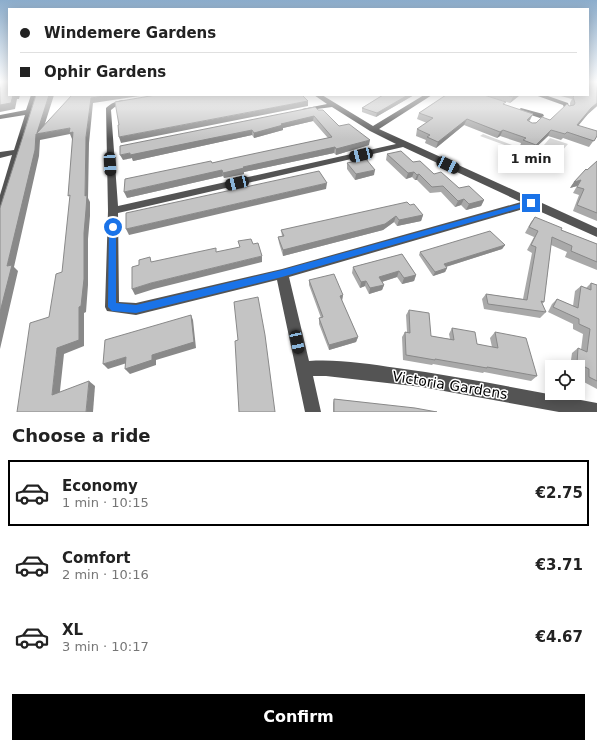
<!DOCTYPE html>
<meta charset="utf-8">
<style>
:root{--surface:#fff;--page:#f6f6f6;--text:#222;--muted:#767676;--line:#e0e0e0;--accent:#000}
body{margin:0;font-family:"DejaVu Sans",sans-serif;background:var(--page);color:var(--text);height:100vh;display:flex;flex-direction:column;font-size:15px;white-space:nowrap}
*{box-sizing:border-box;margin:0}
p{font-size:13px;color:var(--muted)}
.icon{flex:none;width:22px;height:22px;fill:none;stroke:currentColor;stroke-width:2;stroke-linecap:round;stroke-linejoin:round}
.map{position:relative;height:412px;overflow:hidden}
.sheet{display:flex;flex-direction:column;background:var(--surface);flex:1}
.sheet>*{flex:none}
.top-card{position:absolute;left:8px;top:8px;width:581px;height:88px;border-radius:0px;box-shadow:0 2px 10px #0003;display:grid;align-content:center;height:88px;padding:0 12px;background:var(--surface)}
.tools{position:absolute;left:545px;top:360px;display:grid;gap:8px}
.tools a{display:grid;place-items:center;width:40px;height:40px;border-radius:0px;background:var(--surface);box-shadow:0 2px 10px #0003;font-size:20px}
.end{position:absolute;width:18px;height:18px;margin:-9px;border:5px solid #1a73e8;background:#fff;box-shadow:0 0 0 2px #fff}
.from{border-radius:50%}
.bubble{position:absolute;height:28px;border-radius:0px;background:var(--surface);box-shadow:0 2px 10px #0003;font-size:13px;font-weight:800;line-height:28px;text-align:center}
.car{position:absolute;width:12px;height:24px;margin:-12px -6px;border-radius:5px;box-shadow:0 0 3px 1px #0007;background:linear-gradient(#222 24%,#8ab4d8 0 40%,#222 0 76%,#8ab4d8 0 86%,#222 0)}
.top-card b{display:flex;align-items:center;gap:14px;height:38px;font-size:15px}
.top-card b+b{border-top:1px solid var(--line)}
.top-card i{width:10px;height:10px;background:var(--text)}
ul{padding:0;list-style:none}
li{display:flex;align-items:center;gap:12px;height:66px;margin:0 8px 6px;padding:0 4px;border:2px solid transparent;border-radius:0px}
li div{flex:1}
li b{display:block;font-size:15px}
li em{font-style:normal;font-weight:800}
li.active{border-color:var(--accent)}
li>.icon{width:36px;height:36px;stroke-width:1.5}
h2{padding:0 12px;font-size:18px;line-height:48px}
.action{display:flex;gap:8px;margin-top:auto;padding:8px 12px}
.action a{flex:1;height:46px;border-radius:0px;background:var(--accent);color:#fff;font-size:16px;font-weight:800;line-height:46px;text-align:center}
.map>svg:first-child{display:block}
</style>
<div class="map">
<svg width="597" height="412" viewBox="0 0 597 412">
<rect width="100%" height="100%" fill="#fff"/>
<g fill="#dbdbdb">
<path d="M483 134 531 152 529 154 480 136Z"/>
<path d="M550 138 568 144 555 159 537 153Z"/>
</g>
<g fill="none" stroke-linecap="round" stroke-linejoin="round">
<g fill="#545454" fill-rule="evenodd">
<path d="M31 95H37L5 211 0 215V195L12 155 0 158V152L14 150 25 115 0 119V115L26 110Z"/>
<path d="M314 95H322L373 126 424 95H432L379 129 597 228V237L530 207 289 277 309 361C338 359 368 364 397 368 464 377 530 391 597 403V412H559L422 387 326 376H313L321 412H305L277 280 136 315 107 311 105 307 108 211 106 108C112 102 124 97 131 102L116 106 111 110 118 206 396 144 370 131 332 107 302 111V109L327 104ZM403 147 521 202 282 269 136 303 119 302 118 213Z"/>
<path d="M535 95H545L568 103 570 109 565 110 563 105Z"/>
<path d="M521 108 543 114 544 116 540 118 519 111 518 110Z"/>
</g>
</g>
<g fill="#a9a9a9">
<path d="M588 82H597V106L588 114 578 125 597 136 589 147 563 138 561 140 548 136 532 151 520 146 521 143 500 136 497 138 464 125 436 148 425 143 426 140 416 136 417 129 427 123 417 119 419 113 443 97 444 95H484L505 105 533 114 528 121 532 123 550 120 569 106 570 105V103L572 99 557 95H588Z"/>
<path d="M383 95H414L376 117 362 112V108Z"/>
<path d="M484 95H520L510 103Z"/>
<path d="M315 107 339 126 369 145 336 155 334 153 244 172V174L224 178 223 176 127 198 212 163 328 138 313 121 283 128V130L254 138 252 135 133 161 132 158 123 160Z"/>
<path d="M387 154 413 162 459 188 484 200 481 206 466 210 461 205 455 207 441 192 430 193 417 180H415L412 177 406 179 386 160Z"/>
<path d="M597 161V221L573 211 579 195 573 193 577 186 570 188 574 182Z"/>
<path d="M347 163 374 175 355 180 347 169Z"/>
<path d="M410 205 423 215 421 221 397 226 394 222 383 230 283 256 279 243 278 237 282 236 281 230Z"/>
<path d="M535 217 561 230 597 244V270L565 257 567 252 551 245 544 302 542 304 546 312 540 318 484 309 482 299 486 294 523 299 532 253 527 250 534 237 525 233 531 222Z"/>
<path d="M505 245 502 249 446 267 447 268 445 272 433 276 419 255 420 252Z"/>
<path d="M402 254 416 275 414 281 402 284 397 277 382 282 384 285 382 290 369 294 365 286 360 288 352 273 353 267Z"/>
<path d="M309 280 343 295 342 301 358 337 356 342 329 350 319 324V318H321L309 285Z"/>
<path d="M591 283 597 285V389L582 381 583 374 578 371V367H570L572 353 578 348 581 350 583 334 573 329V324L548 312 552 304 557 299 573 306 575 291 581 286 586 288Z"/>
<path d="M409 310 431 336 450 339 449 334 452 328 477 344 492 347 490 338 495 332 537 376 531 381 484 372 483 373 433 364 432 365 403 360 402 337 405 332H407L406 315Z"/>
<path d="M334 399 437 412H333V403Z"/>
</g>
<g fill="#898989">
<path d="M13 95H20L19 99H17L15 109 0 112V105Z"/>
<path d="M49 95H54L42 133 70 128 73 132 76 138 72 139 70 134 40 140 39 156 14 267 18 271 0 349V312L7 266 36 134Z"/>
<path d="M110 95H146L93 103 89 143 88 198 90 202V216L88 239V285L86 312 84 313V346L64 354 59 400 52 395 57 348 79 307 85 196 86 137 91 98Z"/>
<path d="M408 95H414L376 117 377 113Z"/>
<path d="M515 95H520L510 103 513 97Z"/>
<path d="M308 101V106L121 143 119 137Z"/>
<path d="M597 103V106L588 114 574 131 577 125 591 108Z"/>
<path d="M533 114 530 120 524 126 527 120Z"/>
<path d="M314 116 313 121 283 128V130L254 138V133L281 124Z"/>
<path d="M467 119 464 125 436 148 438 142Z"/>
<path d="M252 130V135L133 161 132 158 123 160 120 155Z"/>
<path d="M503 130 500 136 497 138 500 132Z"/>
<path d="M551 130 548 136 532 151 536 145Z"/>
<path d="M370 140 369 145 336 155V149Z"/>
<path d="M335 147 334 153 244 172V174L224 178 223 173 243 167Z"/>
<path d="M222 170 223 176 127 198 124 192Z"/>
<path d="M375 170 374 175 355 180 356 174Z"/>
<path d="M414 172 412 177 406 179 408 173Z"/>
<path d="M419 174 417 180H415L417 175Z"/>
<path d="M581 180 577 186 570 188 574 182Z"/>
<path d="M327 183 326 189 129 235 126 229Z"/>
<path d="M464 199 461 205 455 207 458 201Z"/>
<path d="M484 200 481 206 466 210 469 204Z"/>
<path d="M423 215 421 221 397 226 399 220Z"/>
<path d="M396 216 394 222 383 230 283 256V250Z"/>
<path d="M505 245 502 249 442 268 444 264Z"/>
<path d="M262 256V262L154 289 135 295 132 289 151 283Z"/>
<path d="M447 268 445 272 433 276 435 272Z"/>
<path d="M399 271 397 277 378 283 379 277Z"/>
<path d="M416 275 414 281 402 284 404 278Z"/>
<path d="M366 281 365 286 360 288 361 282Z"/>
<path d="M384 285 382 290 369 294 370 288Z"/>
<path d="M343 295 342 300 339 301 340 296Z"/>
<path d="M191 315 193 320 196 348 156 360V365L130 374 125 369 152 355Z"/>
<path d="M358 337 356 342 329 350V345Z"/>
<path d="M126 357 130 362 108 369 103 364Z"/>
<path d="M89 381 95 386 93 412H86Z"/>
</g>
<g fill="#c4c4c4" stroke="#898989">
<path d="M0 82H9V95H13L11 103 0 105V90L1 88H0Z"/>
<path d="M588 82 597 83V103L591 108 577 125 597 131V136L594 141 567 132 565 134 551 130 536 145 523 140 526 138 503 130 500 132 467 119 438 142 427 137 430 135 417 129 433 118 419 113 446 95H445H484L506 102 503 104 533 114 527 120 532 123H536L542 117 550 120 567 104 569 106 574 105 575 103 573 97 575 95H588Z"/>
<path d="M36 95H49L37 133 72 95H110L91 98 86 137 85 196 87 195 86 210 84 233V279L81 306 79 307V340L57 348 52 395 89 381 86 412H17L30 323 49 317 56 274 62 272 70 195 68 196 73 132 69 133 70 128 36 134 35 150 7 266 12 265 0 312V208Z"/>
<path d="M156 95H302L308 101 119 137 118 125H119L115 102Z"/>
<path d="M383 95H408L377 113 362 108Z"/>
<path d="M506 95H515L513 97Z"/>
<path d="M315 107 318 110H323L339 126 349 124 370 140 336 149 335 147 243 167 244 168 223 173 222 170 124 192 125 179 211 161 212 163 229 159 332 137 314 116 281 124 283 125 254 133 252 130 130 155V153L120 155V146Z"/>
<path d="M401 151 413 162 420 161 434 174 441 172 459 188 469 186 484 200 469 204 464 199 458 201 443 186 432 187 419 174 417 175 414 172 408 173 387 154Z"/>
<path d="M366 159 375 170 356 174 347 163Z"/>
<path d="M597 161V213L577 205 584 189 577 187 581 180 574 182 586 169 587 170Z"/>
<path d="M319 171 327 183 126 229V213Z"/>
<path d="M407 202 410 205 414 204 423 215 399 220 396 216 385 224 283 250 278 237 284 236 281 230Z"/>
<path d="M535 217 562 228 561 230 597 244V262L571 251 572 246 552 237 544 302 541 301 546 312 488 304 486 294 527 300 536 247 531 245 538 231 529 227Z"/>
<path d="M490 231 505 245 444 264 447 268 435 272 420 252Z"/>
<path d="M251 239 253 244 258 243 262 256 151 283 132 289V267L139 265V260L150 257 151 262 216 248V252L240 247 238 241Z"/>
<path d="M402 254 416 275 404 278 399 271 379 277 384 285 370 288 366 281 361 282 353 267Z"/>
<path d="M334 274 343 295 340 296 358 337 329 345 319 318 323 317 309 280Z"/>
<path d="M591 283 597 285V381L589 377V369L577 363 578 348 587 352 590 329 579 324V319L553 307 557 299 578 308 581 286 591 290Z"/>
<path d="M258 297 265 335 275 412H239L235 341 238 340 234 302Z"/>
<path d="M409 310 429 313 431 336 454 340 452 328 475 332 477 344 498 348 495 332 526 338 537 376 487 367V368L435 359V360L406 355 405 332 410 333Z"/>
<path d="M191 315 194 342 152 355V360L125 369 126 357 103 364 105 340Z"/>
<path d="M334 399 415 408 437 412H334Z"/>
</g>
<linearGradient id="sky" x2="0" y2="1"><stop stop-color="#8cadcc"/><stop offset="0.59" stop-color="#fff"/><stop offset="1" stop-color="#fff" stop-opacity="0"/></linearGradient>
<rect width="597" height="139" fill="url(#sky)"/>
<path fill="#1a73e8" d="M531 201H534V204L282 277 136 313 112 311 108 307 109 227 113 225 116 227V303L136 305 282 270Z"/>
<g text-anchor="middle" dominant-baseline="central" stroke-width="3" stroke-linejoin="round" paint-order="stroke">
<g font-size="14" fill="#000" stroke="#fff">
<text transform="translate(450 385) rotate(9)">Victoria Gardens</text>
</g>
</g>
</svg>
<div class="tools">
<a><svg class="icon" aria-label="locate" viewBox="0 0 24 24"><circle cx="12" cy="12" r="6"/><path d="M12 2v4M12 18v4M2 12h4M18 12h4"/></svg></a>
</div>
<i class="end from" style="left:113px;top:227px"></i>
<i class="end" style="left:531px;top:203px"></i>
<div class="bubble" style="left:498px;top:145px;width:66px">1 min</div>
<i class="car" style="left:361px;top:155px;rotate:257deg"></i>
<i class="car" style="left:110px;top:164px;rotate:177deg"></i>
<i class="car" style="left:448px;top:165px;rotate:115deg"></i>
<i class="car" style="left:237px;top:183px;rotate:257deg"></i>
<i class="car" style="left:297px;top:342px;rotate:168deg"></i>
<div class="top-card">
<b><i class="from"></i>Windemere Gardens</b>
<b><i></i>Ophir Gardens</b>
</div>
</div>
<section class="sheet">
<h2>Choose a ride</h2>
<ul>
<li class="active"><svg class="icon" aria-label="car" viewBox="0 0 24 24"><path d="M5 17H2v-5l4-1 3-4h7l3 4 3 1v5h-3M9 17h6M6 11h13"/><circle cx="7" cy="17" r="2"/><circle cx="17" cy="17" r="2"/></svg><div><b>Economy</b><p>1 min · 10:15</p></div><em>€2.75</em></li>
<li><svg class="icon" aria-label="car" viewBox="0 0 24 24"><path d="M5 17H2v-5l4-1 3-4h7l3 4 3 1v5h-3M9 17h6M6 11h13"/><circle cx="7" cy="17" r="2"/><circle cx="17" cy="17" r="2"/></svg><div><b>Comfort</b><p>2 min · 10:16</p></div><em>€3.71</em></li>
<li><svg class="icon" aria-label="car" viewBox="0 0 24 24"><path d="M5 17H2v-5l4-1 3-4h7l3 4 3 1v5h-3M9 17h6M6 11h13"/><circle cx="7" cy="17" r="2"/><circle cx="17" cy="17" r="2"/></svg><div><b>XL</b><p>3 min · 10:17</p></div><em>€4.67</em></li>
</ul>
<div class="action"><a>Confirm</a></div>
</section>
